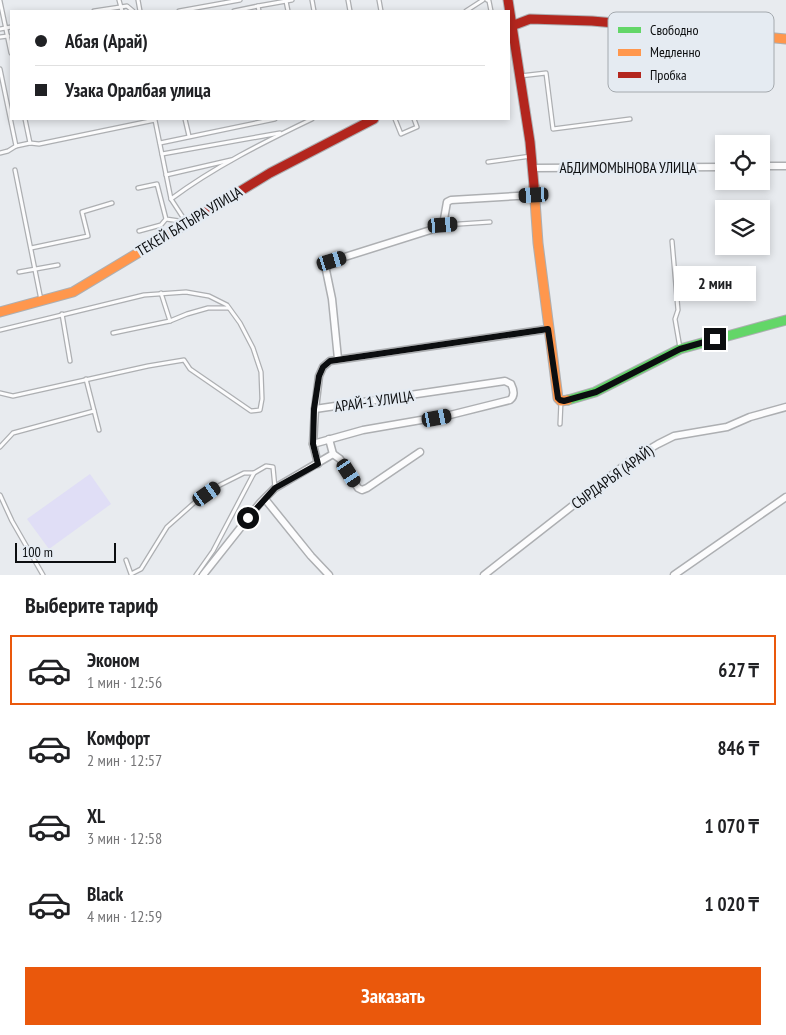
<!DOCTYPE html>
<html lang="ru">
<meta charset="utf-8">
<style>
:root{--surface:#fff;--page:#f2f2f2;--text:#202124;--muted:#757577;--line:#e0e0e0;--accent:#ea580c}
body{margin:0;font-family:"PT Sans Narrow",sans-serif;background:var(--page);color:var(--text);height:100vh;display:flex;flex-direction:column;font-size:19px;white-space:nowrap}
*{box-sizing:border-box;margin:0}
p{font-size:16px;color:var(--muted)}
.icon{flex:none;width:28px;height:28px;fill:none;stroke:currentColor;stroke-width:2;stroke-linecap:round;stroke-linejoin:round}
.map{position:relative;height:575px;overflow:hidden}
.panel{display:flex;flex-direction:column;background:var(--surface);flex:1}
.panel>*{flex:none}
.banner{position:absolute;left:10px;top:10px;width:500px;height:110px;border-radius:0px;box-shadow:0 2px 8px #0003;display:grid;align-content:center;height:110px;padding:0 25px;background:var(--surface)}
.tools{position:absolute;left:715px;top:135px;display:grid;gap:10px}
.tools a{display:grid;place-items:center;width:55px;height:55px;border-radius:0px;background:var(--surface);box-shadow:0 2px 8px #0003;font-size:25px}
.scale{position:absolute;left:15px;bottom:12px;width:101px;box-sizing:border-box;padding-left:5px;border:2px solid #0c0e10;border-top:0;font-size:14px;line-height:18px;white-space:nowrap;color:#0c0e10;-webkit-text-stroke:4px #e5ebf2;paint-order:stroke}
.end{position:absolute;width:22px;height:22px;margin:-11px;border:6px solid #0c0e10;background:#fff;box-shadow:0 0 0 2px #fff}
.from{border-radius:50%}
.bubble{position:absolute;height:35px;border-radius:0px;background:var(--surface);box-shadow:0 2px 8px #0003;font-size:16px;font-weight:700;line-height:35px;text-align:center}
.car{position:absolute;width:15px;height:30px;margin:-15px -8px;border-radius:6px;box-shadow:0 0 4px 1px #0007;background:linear-gradient(#222 24%,#8ab4d8 0 40%,#222 0 76%,#8ab4d8 0 86%,#222 0)}
.banner b{display:flex;align-items:center;gap:18px;height:48px;font-size:19px}
.banner b+b{border-top:1px solid var(--line)}
.banner i{width:12px;height:12px;background:var(--text)}
ul{padding:0;list-style:none}
li{display:flex;align-items:center;gap:15px;height:70px;margin:0 10px 8px;padding:0 15px;border:2px solid transparent;border-radius:0px}
li div{flex:1}
li b{display:block;font-size:19px}
li em{font-style:normal;font-weight:700}
li.on{border-color:var(--accent)}
li>.icon{width:45px;height:45px;stroke-width:1.5}
h2{padding:0 25px;font-size:22px;line-height:60px}
.action{display:flex;gap:10px;margin-top:auto;padding:10px 25px}
.action a{flex:1;height:58px;border-radius:0px;background:var(--accent);color:#fff;font-size:20px;font-weight:700;line-height:58px;text-align:center}
.map>svg:first-child{display:block}
</style>
<div class="map">
<svg width="786" height="575" viewBox="0 0 786 575">
<rect width="100%" height="100%" fill="#e8ebef"/>
<path fill="#e0def6" d="M90 474 111 504 49 549 27 519Z"/>
<g fill="none" stroke-linecap="round" stroke-linejoin="round">
<defs>
<g id="lane">
<path d="M119 0 122 11"/>
<path d="M138 0 140 11"/>
<path d="M312 0 314 11"/>
<path d="M348 0 350 11"/>
<path d="M379 0 381 11"/>
<path d="M487 0 489 1 491 11"/>
<path d="M0 1 11 53"/>
<path d="M286 1 288 11"/>
<path d="M94 11 127 6 133 11"/>
<path d="M179 11 240 0"/>
<path d="M234 11 258 6"/>
<path d="M259 11 258 6 292 0"/>
<path d="M466 11 483 0"/>
<path d="M0 29 11 27"/>
<path d="M0 37 8 36"/>
<path d="M0 69 16 146 8 151 0 153"/>
<path d="M520 76 546 73 553 129 630 119"/>
<path d="M25 119 30 143"/>
<path d="M185 119 189 136"/>
<path d="M395 119 401 134 417 127 414 119"/>
<path d="M160 143 275 119"/>
<path d="M16 146 30 143 39 144 155 120 171 199 186 222 166 219 157 184 138 188"/>
<path d="M162 154 280 133"/>
<path d="M488 162 531 156"/>
<path d="M15 170 41 300"/>
<path d="M166 175 231 160"/>
<path d="M171 199C214 167 264 142 312 119"/>
<path d="M444 225 490 222"/>
<path d="M139 231 161 225 166 219"/>
<path d="M672 241 678 310 675 319 680 348"/>
<path d="M31 248 88 236 82 212 112 203"/>
<path d="M19 272 58 265"/>
<path d="M161 293 170 321"/>
<path d="M62 314 70 361"/>
<path d="M0 330 144 295 186 292 209 296 227 305 240 323 253 348 261 372 262 399 260 410 251 411 190 369 184 360 148 366 13 396 0 393"/>
<path d="M113 333 170 321 187 314 208 308H228"/>
<path d="M86 379 99 430"/>
<path d="M560 424 561 401"/>
<path d="M0 447 13 433 94 411"/>
<path d="M0 495 12 521 43 575"/>
<path d="M126 560 131 574 141 569 167 527 194 503 220 485 244 473H254"/>
<path d="M196 575 213 551 254 473 266 466 273 467 275 488"/>
</g>
<g id="street">
<path d="M761 166H786"/>
<path d="M533 168 724 167"/>
<path d="M338 359 332 299 326 270 327 265 332 261 440 227 443 225 447 202 451 200 534 195"/>
<path d="M329 439 333 454"/>
<path d="M313 444 363 430 450 415 510 400C515 396 514 390 511 384L505 381 315 409"/>
<path d="M333 454 340 459 358 488 362 490 367 488 420 452"/>
<path d="M318 464 313 444 315 409 319 376 323 367 330 361 548 329"/>
<path d="M265 499 311 556 329 575"/>
<path d="M203 575 260 503 275 488 333 454"/>
<path d="M484 575 631 460 658 444 674 436 727 427 750 417 786 407"/>
<path d="M674 575 786 497"/>
</g>
<path id="fast" d="M568 400 595 392 680 349 786 320"/>
<g id="slow">
<path d="M659 27 786 39"/>
<path d="M534 186 538 243 558 398 561 401 568 400"/>
<path d="M0 312 73 292 201 215"/>
</g>
<g id="jam">
<path d="M508 0 530 142 534 186"/>
<path d="M509 27 530 19 592 21 659 27"/>
<path d="M201 215 270 173 374 119"/>
</g>
</defs>
<use href="#lane" stroke="#adafb2" stroke-width="5.5"/>
<use href="#street" stroke="#adafb2" stroke-width="9"/>
<use href="#fast" stroke="#adafb2" stroke-width="11"/>
<use href="#slow" stroke="#adafb2" stroke-width="11"/>
<use href="#jam" stroke="#adafb2" stroke-width="11"/>
<use href="#lane" stroke="#fcfcfd" stroke-width="3"/>
<use href="#street" stroke="#fcfcfd" stroke-width="6"/>
<use href="#fast" stroke="#63d668" stroke-width="9"/>
<use href="#slow" stroke="#ff974d" stroke-width="9"/>
<use href="#jam" stroke="#b3261e" stroke-width="9"/>
</g>
<g fill="none" stroke-linecap="round" stroke-linejoin="round">
<path stroke="#0c0e10" stroke-width="6" d="M248 518 275 488 318 464 313 444 314 409 319 376 323 367 330 361 548 329 558 398 560 400 564 401 596 392 680 349 715 339"/>
</g>
<g text-anchor="middle" dominant-baseline="central" stroke-width="5" stroke-linejoin="round" paint-order="stroke">
<g font-size="15" fill="#0c0e10" stroke="#e5ebf2">
<text x="628" y="167">АБДИМОМЫНОВА УЛИЦА</text>
<text transform="translate(189 221) rotate(-31)">ТЕКЕЙ БАТЫРА УЛИЦА</text>
<text transform="translate(374 401) rotate(-8)">АРАЙ-1 УЛИЦА</text>
<text transform="translate(612 477) rotate(-36)">СЫРДАРЬЯ (АРАЙ)</text>
</g>
</g>
<rect x="608" y="12" width="166" height="80" rx="8" fill="#e5ebf2" stroke="#a4a9ae" stroke-width="1"/>
<rect x="618" y="27" width="23" height="6" fill="#63d668"/>
<rect x="618" y="49" width="23" height="7" fill="#ff974d"/>
<rect x="618" y="72" width="23" height="6" fill="#b3261e"/>
<g font-size="14" fill="#0c0e10">
<text x="650" y="35">Свободно</text>
<text x="650" y="57">Медленно</text>
<text x="650" y="80">Пробка</text>
</g>
</svg>
<div class="tools">
<a><svg class="icon" aria-label="locate" viewBox="0 0 24 24"><circle cx="12" cy="12" r="6"/><path d="M12 2v4M12 18v4M2 12h4M18 12h4"/></svg></a>
<a><svg class="icon" aria-label="layers" viewBox="0 0 24 24"><path d="M12 4l9 5-9 5-9-5zM3 14l9 5 9-5"/></svg></a>
</div>
<div class="scale">100 m</div>
<i class="end from" style="left:248px;top:518px"></i>
<i class="end" style="left:715px;top:339px"></i>
<div class="bubble" style="left:674px;top:266px;width:82px">2 мин</div>
<i class="car" style="left:534px;top:195px;rotate:267deg"></i>
<i class="car" style="left:443px;top:225px;rotate:86deg"></i>
<i class="car" style="left:332px;top:261px;rotate:73deg"></i>
<i class="car" style="left:437px;top:418px;rotate:79deg"></i>
<i class="car" style="left:349px;top:473px;rotate:147deg"></i>
<i class="car" style="left:207px;top:494px;rotate:55deg"></i>
<div class="banner">
<b><i class="from"></i>Абая (Арай)</b>
<b><i></i>Узака Оралбая улица</b>
</div>
</div>
<section class="panel">
<h2>Выберите тариф</h2>
<ul>
<li class="on"><svg class="icon" aria-label="car" viewBox="0 0 24 24"><path d="M5 17H2v-5l4-1 3-4h7l3 4 3 1v5h-3M9 17h6M6 11h13"/><circle cx="7" cy="17" r="2"/><circle cx="17" cy="17" r="2"/></svg><div><b>Эконом</b><p>1 мин · 12:56</p></div><em>627 ₸</em></li>
<li><svg class="icon" aria-label="car" viewBox="0 0 24 24"><path d="M5 17H2v-5l4-1 3-4h7l3 4 3 1v5h-3M9 17h6M6 11h13"/><circle cx="7" cy="17" r="2"/><circle cx="17" cy="17" r="2"/></svg><div><b>Комфорт</b><p>2 мин · 12:57</p></div><em>846 ₸</em></li>
<li><svg class="icon" aria-label="car" viewBox="0 0 24 24"><path d="M5 17H2v-5l4-1 3-4h7l3 4 3 1v5h-3M9 17h6M6 11h13"/><circle cx="7" cy="17" r="2"/><circle cx="17" cy="17" r="2"/></svg><div><b>XL</b><p>3 мин · 12:58</p></div><em>1 070 ₸</em></li>
<li><svg class="icon" aria-label="car" viewBox="0 0 24 24"><path d="M5 17H2v-5l4-1 3-4h7l3 4 3 1v5h-3M9 17h6M6 11h13"/><circle cx="7" cy="17" r="2"/><circle cx="17" cy="17" r="2"/></svg><div><b>Black</b><p>4 мин · 12:59</p></div><em>1 020 ₸</em></li>
</ul>
<div class="action"><a>Заказать</a></div>
</section>
